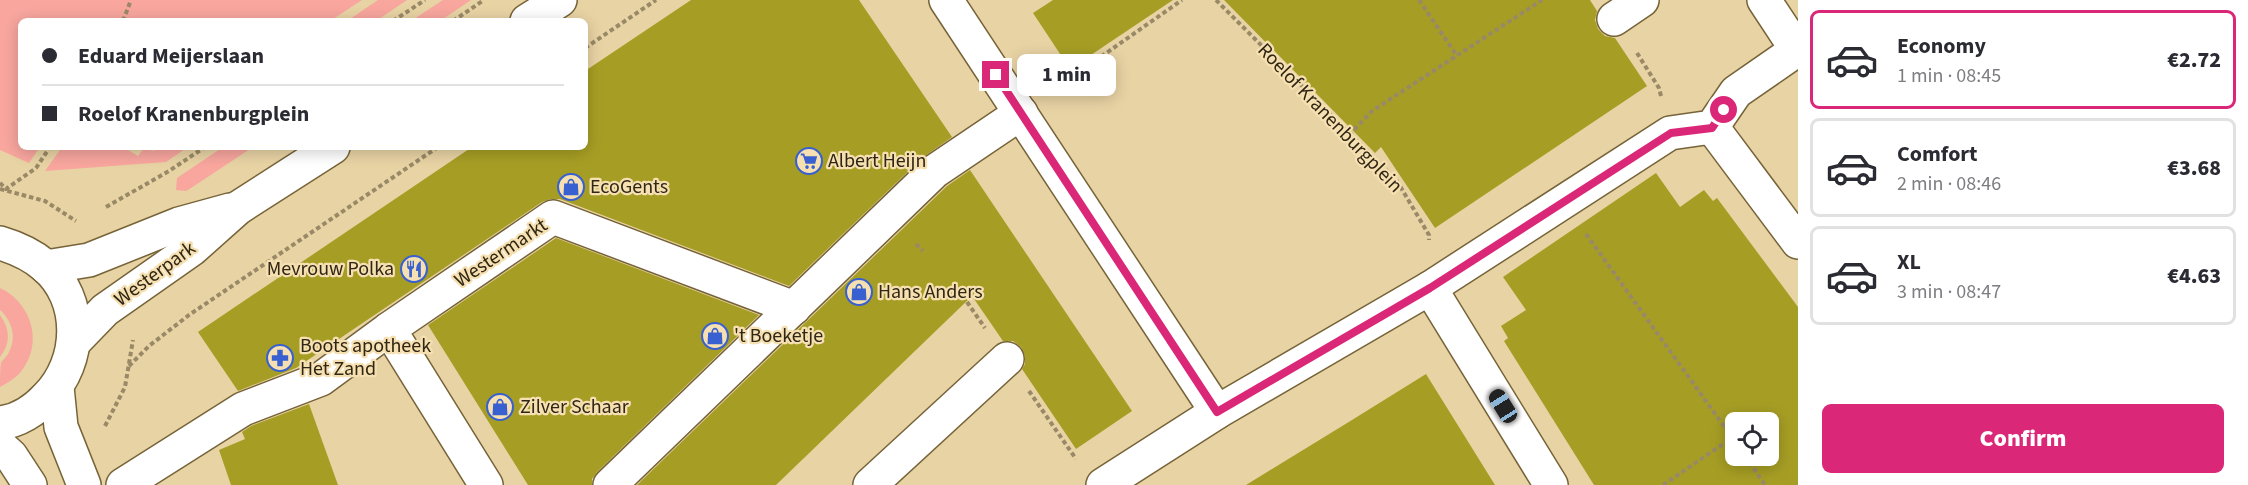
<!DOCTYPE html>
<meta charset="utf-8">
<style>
:root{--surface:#fff;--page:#f7f7f7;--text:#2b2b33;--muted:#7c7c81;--line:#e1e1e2;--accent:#db2777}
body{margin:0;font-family:"Source Sans 3",sans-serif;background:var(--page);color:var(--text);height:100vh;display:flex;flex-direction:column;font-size:22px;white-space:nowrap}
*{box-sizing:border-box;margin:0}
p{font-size:20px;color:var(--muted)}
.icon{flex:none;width:33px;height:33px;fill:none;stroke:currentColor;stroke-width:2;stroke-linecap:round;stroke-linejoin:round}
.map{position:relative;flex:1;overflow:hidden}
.panel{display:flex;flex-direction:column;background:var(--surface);width:450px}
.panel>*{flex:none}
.guide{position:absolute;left:18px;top:18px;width:570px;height:132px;border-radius:9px;box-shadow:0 3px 15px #0003;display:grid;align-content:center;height:132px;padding:0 24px;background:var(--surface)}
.tools{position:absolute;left:1725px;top:412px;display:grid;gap:12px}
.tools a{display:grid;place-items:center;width:54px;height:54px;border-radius:9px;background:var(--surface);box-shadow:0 3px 15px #0003;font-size:30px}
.end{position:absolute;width:27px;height:27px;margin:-14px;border:8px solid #db2777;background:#fff;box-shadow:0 0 0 3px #fff}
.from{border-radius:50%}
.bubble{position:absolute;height:42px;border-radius:9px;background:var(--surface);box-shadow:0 3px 15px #0003;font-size:20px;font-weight:800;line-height:42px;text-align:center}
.car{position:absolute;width:18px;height:36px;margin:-18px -9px;border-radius:8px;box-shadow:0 0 4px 2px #0007;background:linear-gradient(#222 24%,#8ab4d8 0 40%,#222 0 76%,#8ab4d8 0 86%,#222 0)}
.guide b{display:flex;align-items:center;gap:21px;height:57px;font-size:22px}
.guide b+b{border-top:2px solid var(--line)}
.guide i{width:15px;height:15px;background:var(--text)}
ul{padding:10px 0 0;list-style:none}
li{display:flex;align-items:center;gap:18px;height:99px;margin:0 12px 9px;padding:0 12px;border:3px solid var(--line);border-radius:9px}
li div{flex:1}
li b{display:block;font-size:22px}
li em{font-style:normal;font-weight:800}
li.on{border-color:var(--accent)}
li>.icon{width:54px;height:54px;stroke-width:1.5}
.cta{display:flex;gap:12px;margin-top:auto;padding:12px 24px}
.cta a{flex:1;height:69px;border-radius:9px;background:var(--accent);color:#fff;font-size:24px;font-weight:800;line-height:69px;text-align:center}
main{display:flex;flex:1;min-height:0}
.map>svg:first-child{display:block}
</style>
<main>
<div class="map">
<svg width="1798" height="485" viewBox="0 0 1798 485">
<rect width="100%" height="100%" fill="#e8d3a4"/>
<g fill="#f8a69e">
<path d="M0 0H362L330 21H21V147H40L29 163 0 150Z"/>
<path d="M378 0H407L376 21H347Z"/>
<path d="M443 0H471L440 21H411Z"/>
<path d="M62 147H123L138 156 144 148 153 151 159 147H188L166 162 45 171Z"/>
<path d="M223 147H253L191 188 186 191 176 190 177 178Z"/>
<path d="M0 288C32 303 45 345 19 374 14 379 7 383 0 387 0 381 0 368 1 363 3 359 7 357 9 352 17 337 12 321 0 310Z"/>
<path d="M0 315C10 329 11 343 0 357Z"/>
</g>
<g fill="#a69e24" fill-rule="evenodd">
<path d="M691 0H859L952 137 922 158 789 286 560 199H550L542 202 296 368 238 391 198 332 472 147H585V71Z"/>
<path d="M1053 0H1173L1070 69 1033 13Z"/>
<path d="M1224 0H1590L1597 11 1595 20 1598 29 1605 36 1615 38 1647 86 1435 228 1381 147 1375 153Z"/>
<path d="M970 170 1132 411 1076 449 1022 369 1025 364V356L1021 347 1013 341H1003L972 296 776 485H637L947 186Z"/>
<path d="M1656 173 1680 207 1704 190 1713 201 1717 198 1798 307V485H1594L1504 341 1508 338 1501 326 1526 310 1503 277ZM1736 423H1768V456H1736Z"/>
<path d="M556 238 759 315 597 472 592 479V485H528L428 325Z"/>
<path d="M1426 374 1495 485H1246L1352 420Z"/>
<path d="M309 404 338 485H231L219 450 245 439 242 432 251 426Z"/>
</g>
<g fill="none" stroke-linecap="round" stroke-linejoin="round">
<defs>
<g id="minor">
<path d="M946 0 1217 412"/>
<path d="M1764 0 1797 50"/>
<path d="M1614 19 1642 0"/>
<path d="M527 21 560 0"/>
<path d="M1712 127 1798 242"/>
<path d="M0 243C17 248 31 254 45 266 84 299 82 362 47 397 35 410 18 421 0 423"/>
<path d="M46 267 89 260 179 224 230 210"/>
<path d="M1430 288 1551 485"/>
<path d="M74 342 105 310 192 249 238 208 333 147"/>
<path d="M57 387 61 427 84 485"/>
<path d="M0 446 11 456 30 485"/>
<path d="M123 485 243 409 321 379 389 329"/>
<path d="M486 485 389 329 553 217 794 308"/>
<path d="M610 485 935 171 1021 113"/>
<path d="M870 485 1007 359"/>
<path d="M1103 485 1217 412 1430 288 1670 133 1712 127 1736 92 1798 49"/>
</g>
</defs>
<use href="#minor" stroke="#766338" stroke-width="36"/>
<g stroke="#998966" stroke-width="4" stroke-dasharray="4.5 3" stroke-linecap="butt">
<path d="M1216 0 1397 181 1429 235V240"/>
<path d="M1419 0 1457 56"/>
<path d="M123 21 131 0"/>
<path d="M393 21 425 0"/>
<path d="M453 21 484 0"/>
<path d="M585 48 656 0"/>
<path d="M1637 53 1659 88 1661 96"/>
<path d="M1052 91 1182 0"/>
<path d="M1349 135 1372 111 1542 0"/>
<path d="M0 183 6 189 36 168 50 147"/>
<path d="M0 189 45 201 76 221"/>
<path d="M106 207 169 171 205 147"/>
<path d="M1586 234 1736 443"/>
<path d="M916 244 923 251"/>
<path d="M967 302 985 328"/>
<path d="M129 366 149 346 189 315 438 147"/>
<path d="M1029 391 1076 459"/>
<path d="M105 426 125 387 133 340"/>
<path d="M1745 456 1765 485"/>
<path d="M1663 485 1732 438"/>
</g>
<use href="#minor" stroke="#fff" stroke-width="33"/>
</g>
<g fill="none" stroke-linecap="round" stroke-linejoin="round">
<path stroke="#db2777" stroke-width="8" d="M996 75 1217 412 1430 288 1671 133 1712 128 1724 110"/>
</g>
<defs>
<symbol id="supermarket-ring" viewBox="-11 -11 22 22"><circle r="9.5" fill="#f6e0b1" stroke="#3860d0" stroke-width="1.5"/><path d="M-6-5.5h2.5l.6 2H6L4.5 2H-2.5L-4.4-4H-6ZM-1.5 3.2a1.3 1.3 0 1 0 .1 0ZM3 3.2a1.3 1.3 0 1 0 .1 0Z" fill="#3860d0"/></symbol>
<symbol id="shop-ring" viewBox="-11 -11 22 22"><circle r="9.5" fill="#f6e0b1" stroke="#3860d0" stroke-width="1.5"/><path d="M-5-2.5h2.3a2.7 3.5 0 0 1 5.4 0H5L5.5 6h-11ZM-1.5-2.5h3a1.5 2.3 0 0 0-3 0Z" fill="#3860d0"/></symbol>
<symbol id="restaurant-ring" viewBox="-11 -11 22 22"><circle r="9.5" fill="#f6e0b1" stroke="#3860d0" stroke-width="1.5"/><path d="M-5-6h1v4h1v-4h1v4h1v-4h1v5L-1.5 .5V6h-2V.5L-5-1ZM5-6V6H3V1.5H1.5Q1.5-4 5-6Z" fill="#3860d0"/></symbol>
<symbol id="pharmacy-ring" viewBox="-11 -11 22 22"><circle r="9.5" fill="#f6e0b1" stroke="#3860d0" stroke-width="1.5"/><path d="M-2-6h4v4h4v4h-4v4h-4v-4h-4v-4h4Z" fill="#3860d0"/></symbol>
</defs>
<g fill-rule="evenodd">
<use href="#supermarket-ring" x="794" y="146" width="30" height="30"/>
<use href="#shop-ring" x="556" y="172" width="30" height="30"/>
<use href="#restaurant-ring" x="399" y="254" width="30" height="30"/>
<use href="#shop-ring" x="844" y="277" width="30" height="30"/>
<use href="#shop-ring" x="700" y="321" width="30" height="30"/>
<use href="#pharmacy-ring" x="265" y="343" width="30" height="30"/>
<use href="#shop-ring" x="485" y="392" width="30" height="30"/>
</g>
<g text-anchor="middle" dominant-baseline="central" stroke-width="4.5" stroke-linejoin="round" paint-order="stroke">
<g font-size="20" fill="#2f2614" stroke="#f6e0b1">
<text transform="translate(1330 118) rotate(46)">Roelof Kranenburgplein</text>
<text transform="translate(501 253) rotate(-34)">Westermarkt</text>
<text transform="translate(155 274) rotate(-36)">Westerpark</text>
</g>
<g font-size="20" fill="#2f2614" stroke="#f6e0b1" text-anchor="start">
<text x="828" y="161">Albert Heijn</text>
<text x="590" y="187">EcoGents</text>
<text x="394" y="269" text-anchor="end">Mevrouw Polka</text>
<text x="878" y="292">Hans Anders</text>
<text x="734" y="336">'t Boeketje</text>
<text x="300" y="346">Boots apotheek<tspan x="300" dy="23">Het Zand</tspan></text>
<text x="520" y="407">Zilver Schaar</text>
</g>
</g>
</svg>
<div class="tools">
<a><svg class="icon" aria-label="locate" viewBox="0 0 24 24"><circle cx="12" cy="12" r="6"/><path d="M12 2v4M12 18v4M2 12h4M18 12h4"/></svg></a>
</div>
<i class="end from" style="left:1724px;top:110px"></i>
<i class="end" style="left:996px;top:75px"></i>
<div class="bubble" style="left:1017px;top:54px;width:99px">1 min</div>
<i class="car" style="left:1503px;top:406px;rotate:328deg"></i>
<div class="guide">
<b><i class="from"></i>Eduard Meijerslaan</b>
<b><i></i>Roelof Kranenburgplein</b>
</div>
</div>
<section class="panel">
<ul>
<li class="on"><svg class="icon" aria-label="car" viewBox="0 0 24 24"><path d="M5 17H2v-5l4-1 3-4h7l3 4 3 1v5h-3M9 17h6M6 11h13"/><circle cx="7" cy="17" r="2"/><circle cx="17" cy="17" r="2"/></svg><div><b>Economy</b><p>1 min · 08:45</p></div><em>€2.72</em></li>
<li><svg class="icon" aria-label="car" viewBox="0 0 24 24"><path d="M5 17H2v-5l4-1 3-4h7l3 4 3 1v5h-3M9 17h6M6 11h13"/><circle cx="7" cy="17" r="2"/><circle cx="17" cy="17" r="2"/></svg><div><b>Comfort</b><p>2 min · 08:46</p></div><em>€3.68</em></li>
<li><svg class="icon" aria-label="car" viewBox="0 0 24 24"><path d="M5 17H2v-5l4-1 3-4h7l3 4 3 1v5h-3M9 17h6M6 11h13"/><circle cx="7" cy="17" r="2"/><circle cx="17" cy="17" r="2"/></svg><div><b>XL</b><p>3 min · 08:47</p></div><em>€4.63</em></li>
</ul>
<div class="cta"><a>Confirm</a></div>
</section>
</main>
